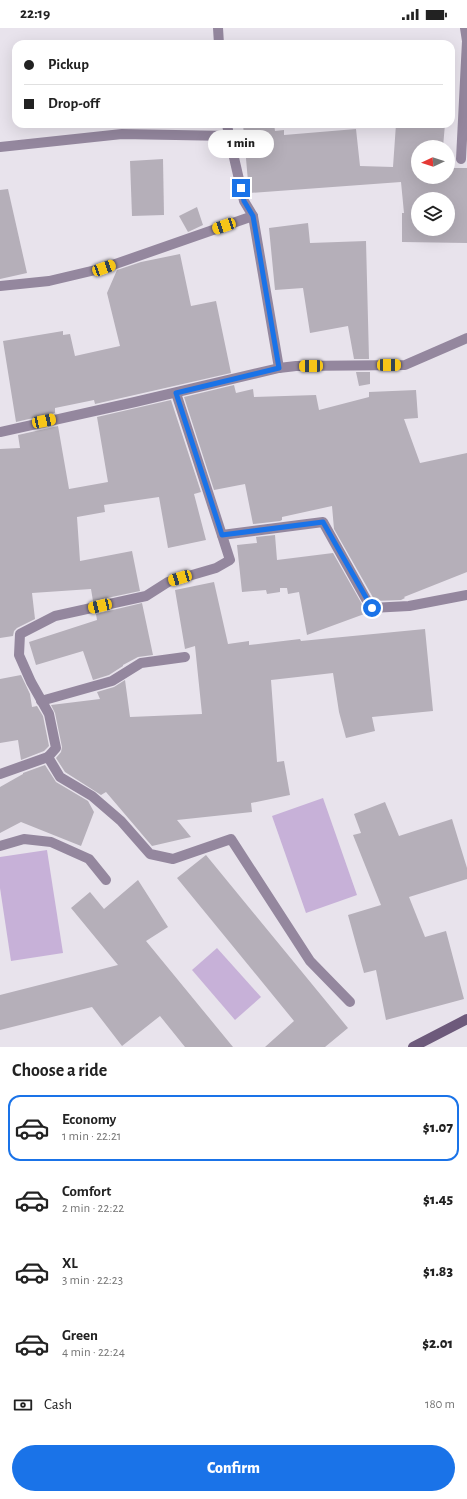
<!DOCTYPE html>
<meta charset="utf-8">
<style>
:root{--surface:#fff;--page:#f6f6f6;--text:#222;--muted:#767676;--line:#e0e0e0;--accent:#1a73e8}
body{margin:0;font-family:"Alegreya Sans",sans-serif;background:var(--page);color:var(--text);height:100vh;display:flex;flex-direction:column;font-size:15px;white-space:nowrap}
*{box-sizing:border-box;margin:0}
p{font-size:13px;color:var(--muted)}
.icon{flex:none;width:22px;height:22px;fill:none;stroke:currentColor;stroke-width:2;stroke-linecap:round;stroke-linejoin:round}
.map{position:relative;height:1019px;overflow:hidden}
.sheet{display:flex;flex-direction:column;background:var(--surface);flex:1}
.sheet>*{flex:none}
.top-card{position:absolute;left:12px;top:12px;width:443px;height:88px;border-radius:12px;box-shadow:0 4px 16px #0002;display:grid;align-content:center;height:88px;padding:0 12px;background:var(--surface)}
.needle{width:26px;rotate:266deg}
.fabs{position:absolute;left:411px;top:112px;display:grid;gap:8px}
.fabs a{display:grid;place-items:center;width:44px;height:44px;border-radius:50%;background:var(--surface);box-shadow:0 4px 16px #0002;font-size:20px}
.end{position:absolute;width:18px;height:18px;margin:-9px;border:5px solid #1a73e8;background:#fff;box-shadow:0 0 0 2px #fff}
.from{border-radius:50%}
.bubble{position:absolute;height:28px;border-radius:14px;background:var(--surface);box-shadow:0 4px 16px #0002;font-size:13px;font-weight:800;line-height:28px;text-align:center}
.car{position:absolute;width:12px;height:24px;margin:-12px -6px;border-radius:5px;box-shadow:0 0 3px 1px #0007;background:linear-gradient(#f5c518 24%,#345 0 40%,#f5c518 0 76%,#345 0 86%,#f5c518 0)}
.top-card b{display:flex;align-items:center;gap:14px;height:38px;font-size:15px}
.top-card b+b{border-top:1px solid var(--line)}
.top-card i{width:10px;height:10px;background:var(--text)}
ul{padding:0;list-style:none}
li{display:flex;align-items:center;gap:12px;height:66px;margin:0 8px 6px;padding:0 4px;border:2px solid transparent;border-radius:12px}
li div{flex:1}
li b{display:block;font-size:15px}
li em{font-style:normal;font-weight:800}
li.current{border-color:var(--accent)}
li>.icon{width:36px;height:36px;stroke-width:1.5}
h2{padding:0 12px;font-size:18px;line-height:48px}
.pay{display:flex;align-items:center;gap:10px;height:44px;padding:0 12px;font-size:15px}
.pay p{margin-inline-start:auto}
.primary-button{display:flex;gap:8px;margin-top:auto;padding:8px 12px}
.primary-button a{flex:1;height:46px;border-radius:24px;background:var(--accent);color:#fff;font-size:16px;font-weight:800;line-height:46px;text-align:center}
.status{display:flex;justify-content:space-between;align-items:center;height:28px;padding:0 20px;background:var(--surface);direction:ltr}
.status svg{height:11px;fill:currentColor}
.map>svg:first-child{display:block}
</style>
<div class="status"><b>22:19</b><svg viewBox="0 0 49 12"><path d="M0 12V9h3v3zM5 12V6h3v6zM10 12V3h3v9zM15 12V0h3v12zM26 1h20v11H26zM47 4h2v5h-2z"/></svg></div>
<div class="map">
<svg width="467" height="1019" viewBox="0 0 467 1019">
<rect width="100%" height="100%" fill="#e8e3ec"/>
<g fill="#c7b1d8">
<path d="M323 770 357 867 306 885 272 788Z"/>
<path d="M47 822 63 925 11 933 0 860V829Z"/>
<path d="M217 920 261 969 235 992 192 942Z"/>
</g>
<g fill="#b5afb9" fill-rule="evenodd">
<path d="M243 96H274L275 103 284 102V107L356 101 360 138 393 139 396 96H445L443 119H418V149H448V140H467V215L402 214V185H404L401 154 249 165ZM418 171H448V201H418Z"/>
<path d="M163 131 164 187 132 188 130 133Z"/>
<path d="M8 161 27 245 0 251V162Z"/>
<path d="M197 179 203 197 188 204 179 188Z"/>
<path d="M308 195 310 215 366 213 369 331H354L348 298 310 305 303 260 275 262 269 200Z"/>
<path d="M180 226 191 278 216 273 231 345 95 376 94 372 55 380V385L16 394 3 313 63 303V307L70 306 75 328 120 318 107 265 117 242 141 234Z"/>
<path d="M356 344H370V356L359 358Z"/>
<path d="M234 357 236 365 253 361 254 369 316 367 319 382 369 369V364L416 362 418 390 404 391 420 435 467 425V544L404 569 405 570 401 572 375 573 334 501 332 478 282 489V492L280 493 253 496 245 456 214 462 184 369Z"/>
<path d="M171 372 201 464 194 466 206 512 168 520 159 469 104 477 105 484 77 489 80 533 132 523 140 563 93 573 91 561 32 565 35 591 17 600 14 603 13 608 0 610V421L20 420 18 407 58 398 69 461 108 454 97 389Z"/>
<path d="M275 507 277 532 333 525 367 585 307 607 299 564 288 566 287 560H280V564L267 566 266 562 242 564 237 517 257 515 256 509Z"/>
<path d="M214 554 228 616 249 613V617L300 611 301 613 425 601 433 683 372 689 375 703 346 710 339 684 333 645 271 652 277 734 284 733 290 767 251 775 252 784 177 792 191 809 152 818 106 764 101 767 65 744 56 730 61 724 62 719 55 685 51 677 100 671 97 664 114 659 125 652 130 689 202 686 195 618 185 621 175 562Z"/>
<path d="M142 575 153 627 138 629 123 637V638L109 647 93 652 83 623 36 637 29 614 97 592 96 586Z"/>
<path d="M21 647 30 666 32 679 37 678 43 688 49 718 44 723 21 732 18 712 0 715V651Z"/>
<path d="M45 737 56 754 88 773 94 784 81 818 21 794 0 805V759L23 746V745Z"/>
<path d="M385 774 399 808 452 791 467 840V851L409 869 425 909 446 903 464 971 386 992 376 942 364 945 348 887 381 877 353 807 361 805 354 786Z"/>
<path d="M206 827 348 1000 325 1019H265L294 993 177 850Z"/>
<path d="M138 852 168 899 146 913 233 1019H185L160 988 122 1018 92 979 0 1002V967L118 937 71 880 90 864 104 881Z"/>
</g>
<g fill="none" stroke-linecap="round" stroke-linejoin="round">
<path stroke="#94879e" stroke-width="10" d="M0 818 24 811 51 814 89 831 106 852"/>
<g stroke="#94879e" stroke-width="10">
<path d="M218 0 219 16"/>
<path d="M227 96 229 108 244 173 253 188 279 340"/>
<path d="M0 119 122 106 229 108"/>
<path d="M461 131 467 13 465 0"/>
<path d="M0 258 49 253 104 240 253 188"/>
<path d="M0 404 135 374 279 340 296 338 405 337 467 310"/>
<path d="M222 507 323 494 371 580 409 578 467 567"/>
<path d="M41 673 112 653 141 635 185 629"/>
<path d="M48 729 56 720 49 686 31 654 19 627 20 606 55 588 146 568 168 554 216 540 230 532 176 365"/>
<path d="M0 746 48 729 60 749 92 768 121 793 150 826 173 831 231 811 310 933 350 974"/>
</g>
<path stroke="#6d5a7b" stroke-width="10" d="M413 1019 467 991"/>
</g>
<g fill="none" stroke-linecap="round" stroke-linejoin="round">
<path stroke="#1a73e8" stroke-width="5" d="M241 160 244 173 253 188 279 340 176 365 222 507 323 494 372 580"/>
</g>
</svg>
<div class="fabs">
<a><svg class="needle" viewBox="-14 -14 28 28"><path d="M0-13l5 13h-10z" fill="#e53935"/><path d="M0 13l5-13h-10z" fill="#767676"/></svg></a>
<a><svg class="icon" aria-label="layers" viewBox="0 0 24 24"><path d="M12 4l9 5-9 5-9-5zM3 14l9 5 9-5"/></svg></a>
</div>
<i class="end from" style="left:372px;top:580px"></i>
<i class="end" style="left:241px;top:160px"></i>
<div class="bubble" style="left:208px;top:102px;width:66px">1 min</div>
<i class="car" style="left:224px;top:198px;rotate:251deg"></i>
<i class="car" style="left:104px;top:240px;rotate:70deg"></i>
<i class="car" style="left:389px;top:337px;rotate:90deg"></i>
<i class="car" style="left:311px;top:338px;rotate:269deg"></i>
<i class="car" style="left:44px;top:393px;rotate:78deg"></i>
<i class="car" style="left:180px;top:550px;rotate:253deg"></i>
<i class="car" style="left:100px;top:578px;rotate:257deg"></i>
<div class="top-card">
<b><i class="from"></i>Pickup</b>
<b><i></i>Drop-off</b>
</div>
</div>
<section class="sheet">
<h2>Choose a ride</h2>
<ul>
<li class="current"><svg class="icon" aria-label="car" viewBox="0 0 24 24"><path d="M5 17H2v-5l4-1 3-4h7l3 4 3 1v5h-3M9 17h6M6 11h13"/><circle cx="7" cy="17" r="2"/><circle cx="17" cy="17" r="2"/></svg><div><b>Economy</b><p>1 min · 22:21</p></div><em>$1.07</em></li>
<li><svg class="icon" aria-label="car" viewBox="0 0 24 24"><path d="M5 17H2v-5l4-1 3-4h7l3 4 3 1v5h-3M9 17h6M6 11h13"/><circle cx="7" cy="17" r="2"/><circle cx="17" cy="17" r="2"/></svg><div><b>Comfort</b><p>2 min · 22:22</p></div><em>$1.45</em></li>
<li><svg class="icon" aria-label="car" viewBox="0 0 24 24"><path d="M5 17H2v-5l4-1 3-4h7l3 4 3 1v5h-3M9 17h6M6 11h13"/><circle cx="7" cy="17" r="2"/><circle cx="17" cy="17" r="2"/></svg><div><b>XL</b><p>3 min · 22:23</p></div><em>$1.83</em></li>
<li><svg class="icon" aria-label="car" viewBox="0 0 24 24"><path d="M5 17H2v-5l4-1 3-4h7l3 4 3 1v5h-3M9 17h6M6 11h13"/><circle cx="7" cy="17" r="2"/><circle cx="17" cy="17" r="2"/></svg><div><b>Green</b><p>4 min · 22:24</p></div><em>$2.01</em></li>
</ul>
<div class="pay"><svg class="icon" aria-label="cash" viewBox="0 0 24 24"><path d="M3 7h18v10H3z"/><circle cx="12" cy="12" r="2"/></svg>Cash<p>180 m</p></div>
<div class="primary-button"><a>Confirm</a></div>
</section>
